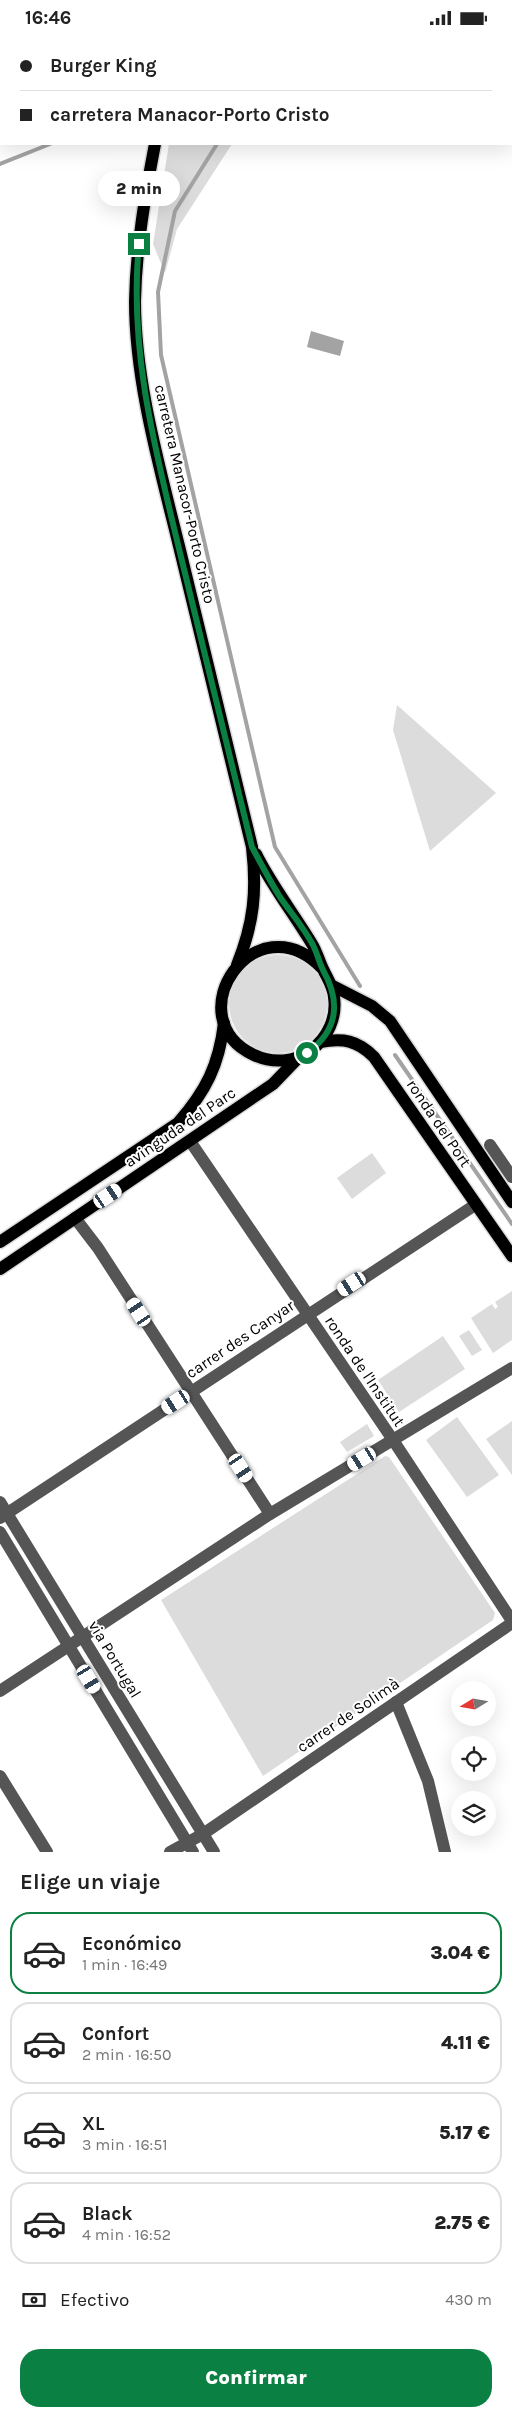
<!DOCTYPE html>
<html lang="es">
<meta charset="utf-8">
<style>
:root{--surface:#fff;--page:#f6f6f6;--text:#222;--muted:#767676;--line:#e0e0e0;--accent:#0b8043}
body{margin:0;font-family:Karla,sans-serif;background:var(--page);color:var(--text);height:100vh;display:flex;flex-direction:column;font-size:19px;white-space:nowrap}
*{box-sizing:border-box;margin:0}
p{font-size:16px;color:var(--muted)}
.icon{flex:none;width:28px;height:28px;fill:none;stroke:currentColor;stroke-width:2;stroke-linecap:round;stroke-linejoin:round}
.map{position:relative;height:1817px;overflow:hidden}
.side{display:flex;flex-direction:column;background:var(--surface);flex:1}
.side>*{flex:none}
.guide{position:absolute;left:0px;top:0px;width:512px;height:110px;box-shadow:0 5px 20px #0002;display:grid;align-content:center;height:110px;padding:0 20px;background:var(--surface)}
.needle{width:32px;rotate:259deg}
.buttons{position:absolute;left:451px;top:1646px;display:grid;gap:10px}
.buttons a{display:grid;place-items:center;width:45px;height:45px;border-radius:50%;background:var(--surface);box-shadow:0 5px 20px #0002;font-size:25px}
.end{position:absolute;width:22px;height:22px;margin:-11px;border:6px solid #0b8043;background:#fff;box-shadow:0 0 0 2px #fff}
.from{border-radius:50%}
.bubble{position:absolute;height:35px;border-radius:18px;background:var(--surface);box-shadow:0 5px 20px #0002;font-size:16px;font-weight:800;line-height:35px;text-align:center}
.car{position:absolute;width:15px;height:30px;margin:-15px -8px;border-radius:6px;box-shadow:0 0 4px 1px #0007;background:linear-gradient(#fff 24%,#345 0 40%,#fff 0 76%,#345 0 86%,#fff 0)}
.guide b{display:flex;align-items:center;gap:18px;height:48px;font-size:19px}
.guide b+b{border-top:1px solid var(--line)}
.guide i{width:12px;height:12px;background:var(--text)}
ul{padding:0;list-style:none}
li{display:flex;align-items:center;gap:15px;height:82px;margin:0 10px 8px;padding:0 10px;border:2px solid var(--line);border-radius:20px}
li div{flex:1}
li b{display:block;font-size:19px}
li em{font-style:normal;font-weight:800}
li.active{border-color:var(--accent)}
li>.icon{width:45px;height:45px;stroke-width:1.5}
h2{padding:0 20px;font-size:22px;line-height:60px}
.pay{display:flex;align-items:center;gap:12px;height:55px;padding:0 20px;font-size:19px}
.pay p{margin-inline-start:auto}
.cta{display:flex;gap:10px;margin-top:auto;padding:10px 20px}
.cta a{flex:1;height:58px;border-radius:20px;background:var(--accent);color:#fff;font-size:20px;font-weight:800;line-height:58px;text-align:center}
.status{display:flex;justify-content:space-between;align-items:center;height:35px;padding:0 25px;background:var(--surface);direction:ltr}
.status svg{height:14px;fill:currentColor}
.map>svg:first-child{display:block}
</style>
<div class="status"><b>16:46</b><svg viewBox="0 0 49 12"><path d="M0 12V9h3v3zM5 12V6h3v6zM10 12V3h3v9zM15 12V0h3v12zM26 1h20v11H26zM47 4h2v5h-2z"/></svg></div>
<div class="map">
<svg width="512" height="1817" viewBox="0 0 512 1817">
<rect width="100%" height="100%" fill="#fff"/>
<g fill="#dcdcdc">
<path d="M169 109H232L177 194 165 238 153 209Z"/>
<path d="M397 670 496 758 430 816 393 695Z"/>
<circle cx="278" cy="969" r="49"/>
<path d="M372 1118 386 1138 352 1164 337 1143Z"/>
<path d="M512 1256V1305L493 1318 471 1283 492 1269 495 1274 498 1272 495 1267Z"/>
<path d="M469 1295 482 1315 472 1321 459 1301Z"/>
<path d="M443 1301 465 1334 399 1377 378 1345Z"/>
<path d="M457 1382 499 1440 467 1462 426 1405Z"/>
<path d="M512 1386V1440L486 1404Z"/>
<path d="M367 1389 374 1401 347 1417 340 1407Z"/>
<path d="M385 1421 389 1422 495 1578 493 1585 263 1741 161 1565Z"/>
</g>
<path fill="#a3a3a3" d="M311 296 344 306 340 321 307 312Z"/>
<g fill="none" stroke-linecap="round" stroke-linejoin="round">
<g stroke="#a3a3a3" stroke-width="4">
<path d="M511 25H512"/>
<path d="M217 109 175 176 158 257 161 320 275 812 360 951"/>
<path d="M0 129 50 109"/>
<path d="M395 1020 512 1189"/>
</g>
<defs>
<g id="major">
<path d="M174 1V0"/>
<path d="M155 109C145 161 136 213 135 266 135 347 160 433 179 511 203 612 228 712 252 812 257 856 254 888 237 930"/>
<path d="M256 819C272 851 294 879 312 909 317 917 319 926 323 934 327 943 333 951 334 962 337 982 328 1003 311 1015 295 1027 273 1029 254 1020 175 983 255 863 323 934"/>
<path d="M331 950 372 971 390 986 512 1167"/>
<path d="M320 1007C343 1003 357 1005 374 1022L512 1221"/>
<path d="M0 1207 178 1088C206 1056 219 1030 224 988"/>
<path d="M0 1234 273 1049 299 1022"/>
</g>
</defs>
<use href="#major" stroke="#dbdbdb" stroke-width="15"/>
<g stroke="#555" stroke-width="12">
<path d="M190 1106 393 1405 512 1586"/>
<path d="M490 1110 512 1142"/>
<path d="M75 1183 98 1213 270 1479"/>
<path d="M0 1467 214 1817"/>
<path d="M0 1483 475 1170"/>
<path d="M0 1497 193 1817"/>
<path d="M0 1656 270 1479 512 1333"/>
<path d="M396 1667 428 1746 445 1817"/>
<path d="M0 1741 47 1817"/>
<path d="M170 1817 203 1799 512 1588"/>
</g>
<use href="#major" stroke="#000" stroke-width="12"/>
</g>
<g fill="none" stroke-linecap="round" stroke-linejoin="round">
<path stroke="#0b8043" stroke-width="6" d="M139 209C128 317 157 422 182 526 205 621 229 717 252 812 261 829 270 846 280 862 291 878 304 893 313 910 317 918 319 927 323 935 341 967 338 996 307 1018"/>
</g>
<g text-anchor="middle" dominant-baseline="central" stroke-width="4" stroke-linejoin="round" paint-order="stroke">
<g font-size="16" fill="#000" stroke="#fff">
<text transform="translate(185 459) rotate(77)">carretera Manacor-Porto Cristo</text>
<text transform="translate(439 1088) rotate(56)">ronda del Port</text>
<text transform="translate(180 1092) rotate(-34)">avinguda del Parc</text>
<text transform="translate(240 1304) rotate(-34)">carrer des Canyar</text>
<text transform="translate(365 1336) rotate(56)">ronda de l'Institut</text>
<text transform="translate(115 1624) rotate(59)">via Portugal</text>
<text transform="translate(348 1680) rotate(-34)">carrer de Solimà</text>
</g>
</g>
</svg>
<div class="buttons">
<a><svg class="needle" viewBox="-14 -14 28 28"><path d="M0-13l5 13h-10z" fill="#e53935"/><path d="M0 13l5-13h-10z" fill="#767676"/></svg></a>
<a><svg class="icon" aria-label="locate" viewBox="0 0 24 24"><circle cx="12" cy="12" r="6"/><path d="M12 2v4M12 18v4M2 12h4M18 12h4"/></svg></a>
<a><svg class="icon" aria-label="layers" viewBox="0 0 24 24"><path d="M12 4l9 5-9 5-9-5zM3 14l9 5 9-5"/></svg></a>
</div>
<i class="end from" style="left:307px;top:1018px"></i>
<i class="end" style="left:139px;top:209px"></i>
<div class="bubble" style="left:98px;top:136px;width:82px">2 min</div>
<i class="car" style="left:108px;top:1161px;rotate:56deg"></i>
<i class="car" style="left:352px;top:1249px;rotate:237deg"></i>
<i class="car" style="left:139px;top:1277px;rotate:327deg"></i>
<i class="car" style="left:176px;top:1367px;rotate:237deg"></i>
<i class="car" style="left:362px;top:1424px;rotate:239deg"></i>
<i class="car" style="left:241px;top:1433px;rotate:147deg"></i>
<i class="car" style="left:89px;top:1644px;rotate:149deg"></i>
<div class="guide">
<b><i class="from"></i>Burger King</b>
<b><i></i>carretera Manacor-Porto Cristo</b>
</div>
</div>
<section class="side">
<h2>Elige un viaje</h2>
<ul>
<li class="active"><svg class="icon" aria-label="car" viewBox="0 0 24 24"><path d="M5 17H2v-5l4-1 3-4h7l3 4 3 1v5h-3M9 17h6M6 11h13"/><circle cx="7" cy="17" r="2"/><circle cx="17" cy="17" r="2"/></svg><div><b>Económico</b><p>1 min · 16:49</p></div><em>3.04 €</em></li>
<li><svg class="icon" aria-label="car" viewBox="0 0 24 24"><path d="M5 17H2v-5l4-1 3-4h7l3 4 3 1v5h-3M9 17h6M6 11h13"/><circle cx="7" cy="17" r="2"/><circle cx="17" cy="17" r="2"/></svg><div><b>Confort</b><p>2 min · 16:50</p></div><em>4.11 €</em></li>
<li><svg class="icon" aria-label="car" viewBox="0 0 24 24"><path d="M5 17H2v-5l4-1 3-4h7l3 4 3 1v5h-3M9 17h6M6 11h13"/><circle cx="7" cy="17" r="2"/><circle cx="17" cy="17" r="2"/></svg><div><b>XL</b><p>3 min · 16:51</p></div><em>5.17 €</em></li>
<li><svg class="icon" aria-label="car" viewBox="0 0 24 24"><path d="M5 17H2v-5l4-1 3-4h7l3 4 3 1v5h-3M9 17h6M6 11h13"/><circle cx="7" cy="17" r="2"/><circle cx="17" cy="17" r="2"/></svg><div><b>Black</b><p>4 min · 16:52</p></div><em>2.75 €</em></li>
</ul>
<div class="pay"><svg class="icon" aria-label="cash" viewBox="0 0 24 24"><path d="M3 7h18v10H3z"/><circle cx="12" cy="12" r="2"/></svg>Efectivo<p>430 m</p></div>
<div class="cta"><a>Confirmar</a></div>
</section>
